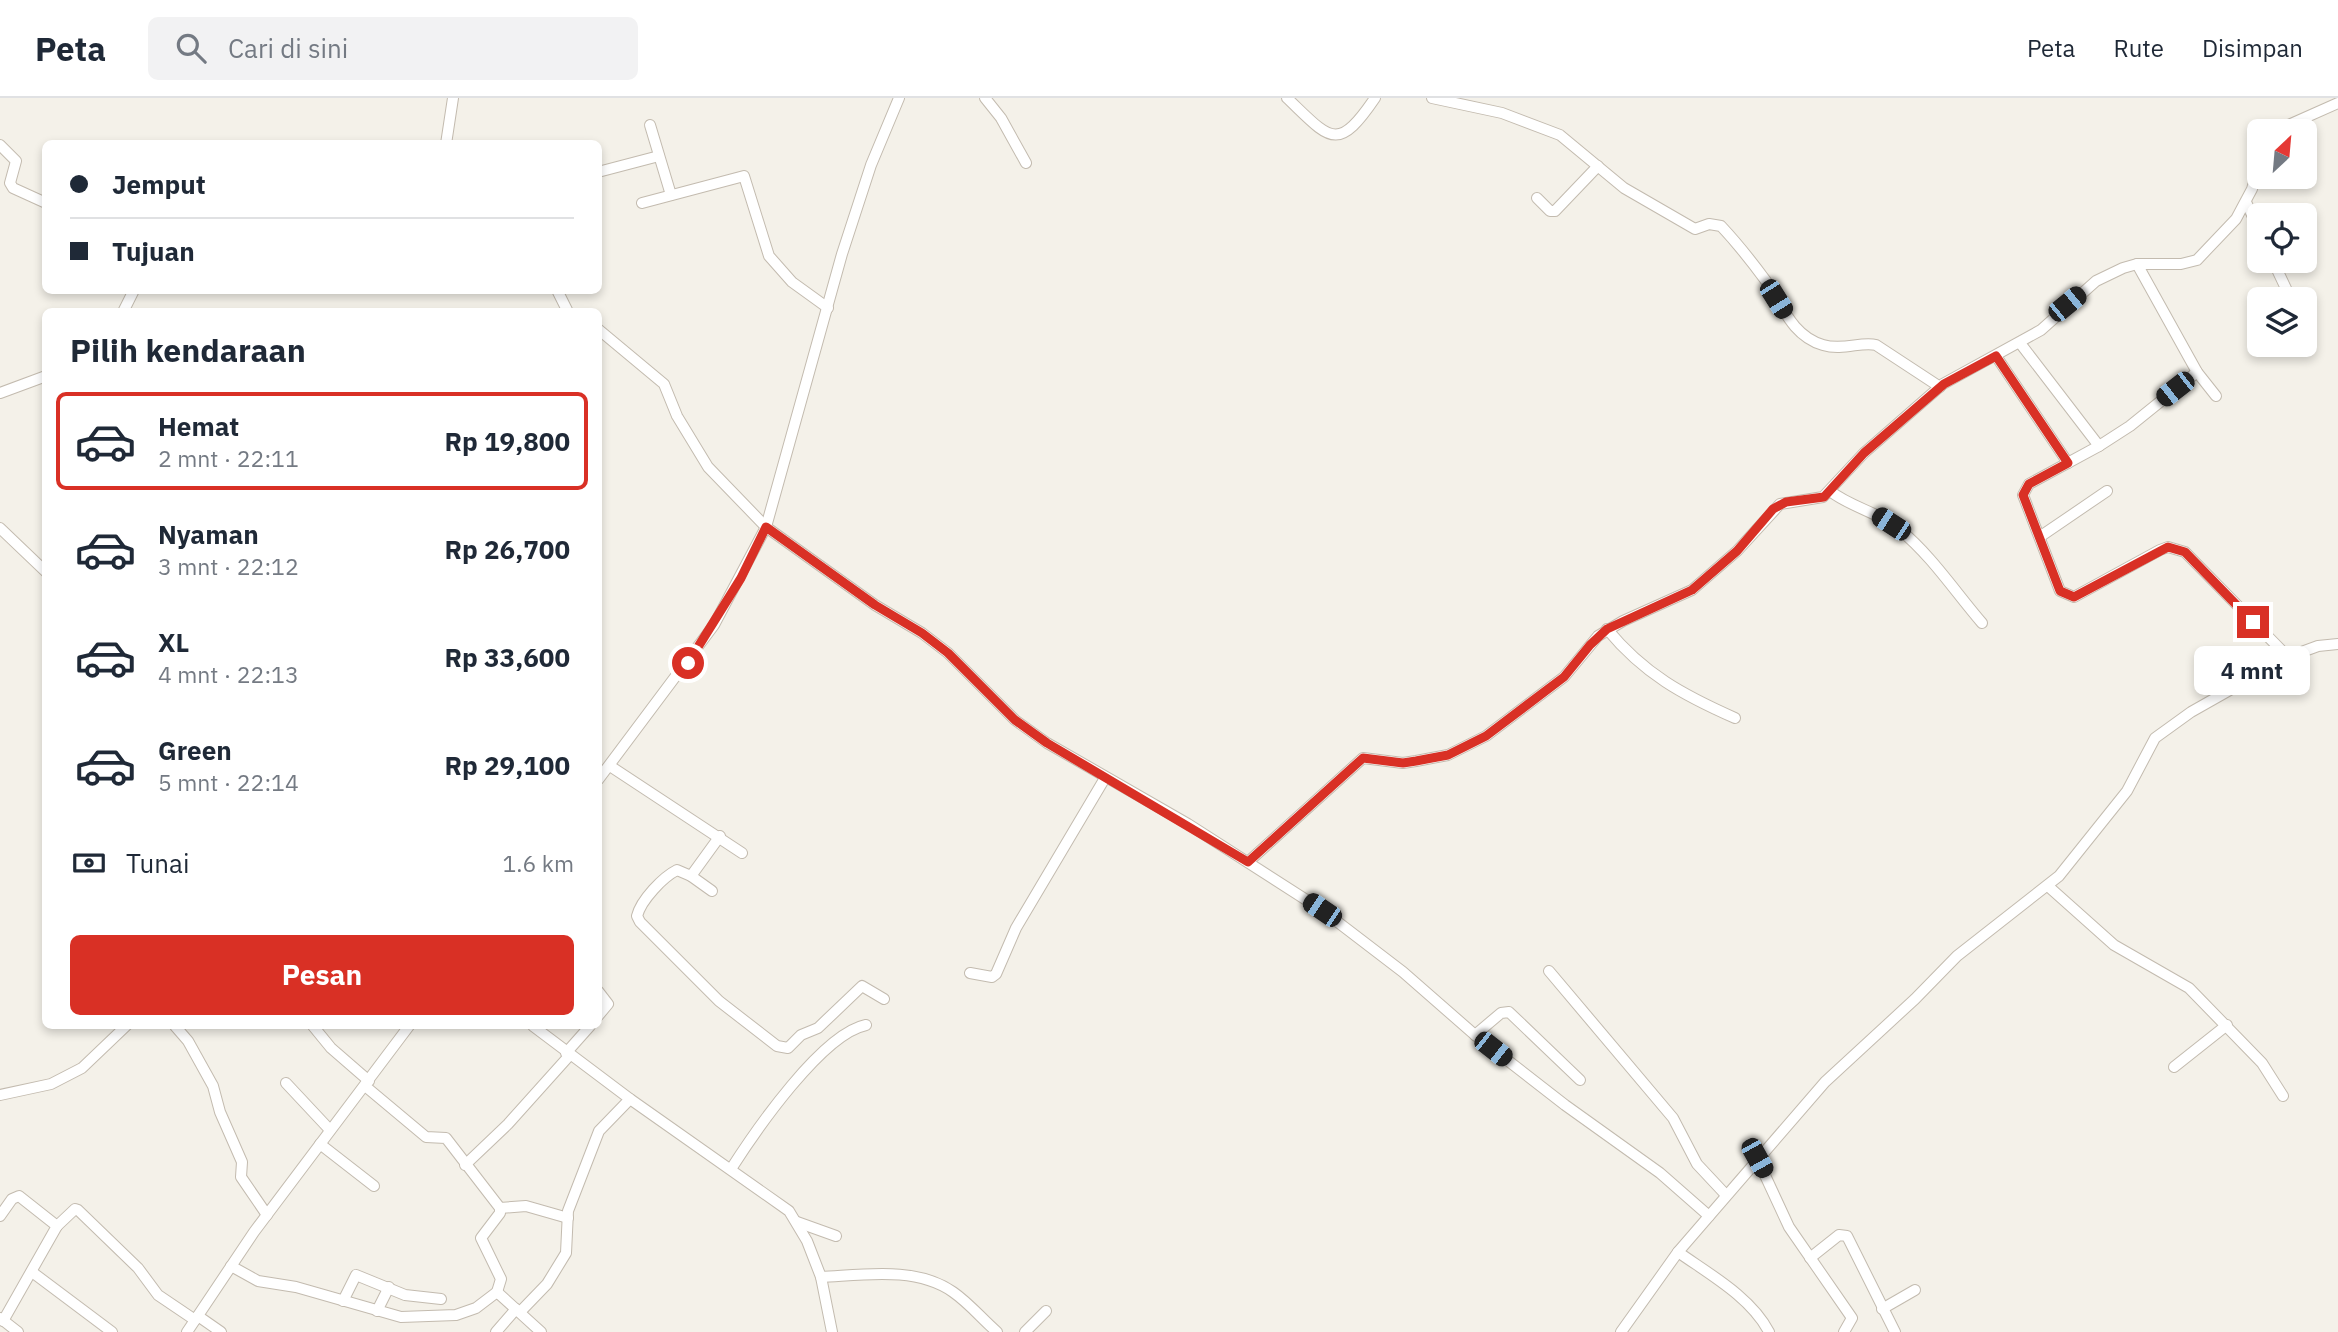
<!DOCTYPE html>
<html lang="id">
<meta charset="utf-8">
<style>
:root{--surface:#fff;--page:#f2f2f3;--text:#1f2937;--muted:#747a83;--line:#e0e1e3;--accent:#d93025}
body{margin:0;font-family:"IBM Plex Sans",sans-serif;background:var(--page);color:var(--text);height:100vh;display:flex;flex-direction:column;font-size:26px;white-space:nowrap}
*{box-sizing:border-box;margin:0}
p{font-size:23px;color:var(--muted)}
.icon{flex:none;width:38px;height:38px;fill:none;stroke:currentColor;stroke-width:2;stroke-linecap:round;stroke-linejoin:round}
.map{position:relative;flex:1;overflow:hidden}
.drawer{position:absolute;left:42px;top:210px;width:560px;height:721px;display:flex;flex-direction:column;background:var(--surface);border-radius:10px;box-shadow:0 4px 10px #0003}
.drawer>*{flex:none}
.banner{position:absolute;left:42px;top:42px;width:560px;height:154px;border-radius:10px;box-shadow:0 4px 10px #0003;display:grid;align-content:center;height:154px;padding:0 28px;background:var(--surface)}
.needle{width:46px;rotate:26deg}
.controls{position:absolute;left:2247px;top:21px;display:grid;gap:14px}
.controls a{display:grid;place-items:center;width:70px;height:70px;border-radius:10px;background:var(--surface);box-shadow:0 4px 10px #0003;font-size:35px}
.end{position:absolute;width:32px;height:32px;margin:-16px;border:9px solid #d93025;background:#fff;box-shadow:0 0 0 4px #fff}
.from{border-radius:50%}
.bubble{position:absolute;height:49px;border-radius:10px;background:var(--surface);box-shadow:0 4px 10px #0003;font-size:23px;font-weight:800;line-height:49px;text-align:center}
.car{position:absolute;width:21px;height:42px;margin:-21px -10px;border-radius:9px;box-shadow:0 0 5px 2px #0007;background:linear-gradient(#222 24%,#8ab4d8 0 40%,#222 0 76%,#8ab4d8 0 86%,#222 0)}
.banner b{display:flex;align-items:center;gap:24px;height:66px;font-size:26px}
.banner b+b{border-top:2px solid var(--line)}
.banner i{width:18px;height:18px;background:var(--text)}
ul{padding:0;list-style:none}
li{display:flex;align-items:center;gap:21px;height:98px;margin:0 14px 10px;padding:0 14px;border:4px solid transparent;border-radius:10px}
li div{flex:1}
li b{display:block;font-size:26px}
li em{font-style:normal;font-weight:800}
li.current{border-color:var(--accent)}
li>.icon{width:63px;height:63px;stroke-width:1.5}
h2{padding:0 28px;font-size:32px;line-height:84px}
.pay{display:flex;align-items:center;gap:18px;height:77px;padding:0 28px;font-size:26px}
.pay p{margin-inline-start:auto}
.primary-button{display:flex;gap:14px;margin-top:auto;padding:14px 28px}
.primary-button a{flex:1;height:80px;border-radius:10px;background:var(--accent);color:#fff;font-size:28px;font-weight:800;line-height:80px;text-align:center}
header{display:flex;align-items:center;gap:42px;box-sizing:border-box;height:98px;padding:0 35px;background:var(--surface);border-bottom:2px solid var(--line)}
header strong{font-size:33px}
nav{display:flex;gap:38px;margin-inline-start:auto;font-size:24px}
.search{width:490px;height:63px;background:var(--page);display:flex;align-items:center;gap:18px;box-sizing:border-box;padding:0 24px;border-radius:10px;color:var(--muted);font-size:26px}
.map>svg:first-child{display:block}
</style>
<header>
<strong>Peta</strong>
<div class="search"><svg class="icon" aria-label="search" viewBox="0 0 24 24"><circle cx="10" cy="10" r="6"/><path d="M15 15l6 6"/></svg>Cari di sini</div>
<nav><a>Peta</a><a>Rute</a><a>Disimpan</a></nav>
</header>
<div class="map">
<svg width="2338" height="1234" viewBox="0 0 2338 1234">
<rect width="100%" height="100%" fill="#f4f1e9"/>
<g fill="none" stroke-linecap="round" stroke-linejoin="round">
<defs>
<g id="minor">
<path d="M985 0 1001 20 1026 65"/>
<path d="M1287 0C1330 41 1337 56 1375 0"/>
<path d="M1432 0 1502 15 1560 37 1624 90 1695 131 1709 126 1721 128C1737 145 1752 164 1766 183 1782 207 1792 238 1823 247 1843 253 1862 243 1876 247L1940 289"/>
<path d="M650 27 671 97"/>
<path d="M2275 33 2338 5"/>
<path d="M446 46 453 0"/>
<path d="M0 47 16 63 10 85 13 90 46 105"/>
<path d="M598 74 659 58"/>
<path d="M1537 100 1550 113H1555L1598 68"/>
<path d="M2246 104 2259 132"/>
<path d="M642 105 744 78 769 158 792 184 828 210"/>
<path d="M2273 163 2290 199"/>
<path d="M2137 166 2197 274 2216 298"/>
<path d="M557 192 568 214"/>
<path d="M123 214 134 192"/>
<path d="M598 231 664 286 677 318 708 369 766 429 875 507 922 535 948 555 1015 622 1047 645 1188 726 1322 812 1403 874 1475 937 1565 1007 1660 1075 1709 1118"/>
<path d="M2020 245 2099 348 2130 328 2197 274"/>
<path d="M1996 258 2068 365"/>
<path d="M0 295 46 278"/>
<path d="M2099 348 2029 386 2023 397 2060 493 2074 499 2160 452 2168 449 2185 454 2288 559"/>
<path d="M1830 393C1852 410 1879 414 1900 432 1931 457 1956 495 1982 525"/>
<path d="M0 430 46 474"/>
<path d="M2041 438 2107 393"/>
<path d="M1607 531C1644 576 1683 597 1735 620"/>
<path d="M610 668 742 755"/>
<path d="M598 682 714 527 766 429 842 156 871 67 899 0"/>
<path d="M1248 764 1363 660 1403 665 1416 663 1448 657 1486 638 1564 579 1598 538 1623 523 1692 492 1737 453 1780 406 1823 399 1864 355 1943 286 2041 232 2096 183 2123 170 2137 166H2181L2197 162 2236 121 2252 91 2259 66"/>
<path d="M691 778 677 772C663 779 641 802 637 818L640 824 719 903 777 948 788 950 801 937 818 930 862 888 884 901"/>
<path d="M2049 789 2114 847 2189 890 2262 965 2283 998"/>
<path d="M712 793 691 778 720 738"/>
<path d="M1549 873 1673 1020 1697 1066 1726 1097"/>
<path d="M970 875 992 879 996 876 1016 830 1105 680"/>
<path d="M598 893 608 906 598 918"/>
<path d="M175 928 188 943 213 988 220 1014 242 1064 241 1079 267 1117"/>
<path d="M313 928 331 950 369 983"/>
<path d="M533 928 630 1001 789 1113 807 1143 821 1179 832 1234"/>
<path d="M1475 937 1501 915 1509 914 1580 982"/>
<path d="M566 955 590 928"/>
<path d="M2174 969 2227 927"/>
<path d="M286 985 330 1032"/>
<path d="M365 988 426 1039 446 1040 500 1110V1115L481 1140 501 1181 497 1194"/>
<path d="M0 997 51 986 82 970 126 928"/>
<path d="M320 1046 374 1088"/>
<path d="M1757 1060 1789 1129 1852 1220 1844 1234"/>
<path d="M465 1067 508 1026 569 958"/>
<path d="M731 1071C756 1032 822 936 866 927"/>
<path d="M500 1110 526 1108 568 1120"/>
<path d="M0 1118 12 1101 19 1098 57 1128 3 1223"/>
<path d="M797 1124 836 1138"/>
<path d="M57 1128 75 1111 78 1112 138 1170 158 1197 195 1222"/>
<path d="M1678 1154C1709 1176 1751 1199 1769 1234"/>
<path d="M1810 1160 1839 1137 1847 1138 1895 1234"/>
<path d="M231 1168 258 1183 296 1189 401 1219 456 1217 476 1210 497 1194 541 1234"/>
<path d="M32 1174 112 1234"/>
<path d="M821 1179C863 1177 916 1168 953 1194 969 1205 982 1221 997 1234"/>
<path d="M343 1203 356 1177 405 1197 441 1201"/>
<path d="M1882 1211 1915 1192"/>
<path d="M377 1213 389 1189"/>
<path d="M520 1214 547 1186 566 1155 568 1113 599 1033 630 1001"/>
<path d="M198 1218 221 1234"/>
<path d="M0 1220 18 1234"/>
<path d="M187 1234 254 1134 409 928"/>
<path d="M496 1234 516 1211"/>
<path d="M1025 1234 1046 1213"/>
<path d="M1621 1234 1678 1154 1825 984 1915 901 1957 858 2059 778 2127 693 2155 640 2191 614 2288 559 2318 548 2338 546"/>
</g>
</defs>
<use href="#minor" stroke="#c3bbaf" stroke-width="12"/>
<use href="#minor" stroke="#fff" stroke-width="10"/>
</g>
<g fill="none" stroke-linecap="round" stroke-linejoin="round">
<path stroke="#d93025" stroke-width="9" d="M688 565 741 480 766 429 875 507 922 535 948 555 1015 622 1047 645 1248 764 1363 660 1403 665 1416 663 1448 657 1486 638 1564 579 1590 547 1607 531 1692 492 1737 453 1773 411 1786 404 1824 399 1864 355 1944 286 1996 258 2068 365 2029 386 2023 397 2060 493 2074 499 2168 449 2185 454 2253 524"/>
</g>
</svg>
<div class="controls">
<a><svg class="needle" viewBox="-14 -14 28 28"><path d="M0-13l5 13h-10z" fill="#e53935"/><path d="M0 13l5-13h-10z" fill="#747a83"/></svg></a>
<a><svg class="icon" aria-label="locate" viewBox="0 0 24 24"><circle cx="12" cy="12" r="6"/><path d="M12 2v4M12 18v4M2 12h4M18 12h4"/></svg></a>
<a><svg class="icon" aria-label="layers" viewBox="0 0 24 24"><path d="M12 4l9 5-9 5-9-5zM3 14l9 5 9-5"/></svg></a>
</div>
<i class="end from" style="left:688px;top:565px"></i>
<i class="end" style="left:2253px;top:524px"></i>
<div class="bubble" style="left:2194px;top:548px;width:116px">4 mnt</div>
<i class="car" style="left:1776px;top:201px;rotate:148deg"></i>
<i class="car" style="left:2067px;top:206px;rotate:51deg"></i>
<i class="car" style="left:2175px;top:291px;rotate:232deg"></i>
<i class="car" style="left:1891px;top:426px;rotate:303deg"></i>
<i class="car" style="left:1322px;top:812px;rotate:304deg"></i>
<i class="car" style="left:1493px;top:951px;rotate:128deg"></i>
<i class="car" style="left:1757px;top:1060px;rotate:151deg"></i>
<div class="banner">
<b><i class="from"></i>Jemput</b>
<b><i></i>Tujuan</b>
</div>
<section class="drawer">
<h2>Pilih kendaraan</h2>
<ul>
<li class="current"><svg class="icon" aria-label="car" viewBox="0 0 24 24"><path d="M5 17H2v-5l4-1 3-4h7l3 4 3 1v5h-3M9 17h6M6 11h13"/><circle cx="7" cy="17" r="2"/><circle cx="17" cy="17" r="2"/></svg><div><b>Hemat</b><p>2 mnt · 22:11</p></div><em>Rp 19,800</em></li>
<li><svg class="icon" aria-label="car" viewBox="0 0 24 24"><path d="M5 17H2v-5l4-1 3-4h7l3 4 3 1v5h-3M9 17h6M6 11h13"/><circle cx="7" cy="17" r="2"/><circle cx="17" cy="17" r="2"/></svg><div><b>Nyaman</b><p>3 mnt · 22:12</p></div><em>Rp 26,700</em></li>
<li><svg class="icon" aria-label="car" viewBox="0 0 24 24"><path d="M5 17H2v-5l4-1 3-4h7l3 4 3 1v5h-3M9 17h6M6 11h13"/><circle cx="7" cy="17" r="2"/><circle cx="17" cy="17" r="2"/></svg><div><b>XL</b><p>4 mnt · 22:13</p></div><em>Rp 33,600</em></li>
<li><svg class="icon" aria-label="car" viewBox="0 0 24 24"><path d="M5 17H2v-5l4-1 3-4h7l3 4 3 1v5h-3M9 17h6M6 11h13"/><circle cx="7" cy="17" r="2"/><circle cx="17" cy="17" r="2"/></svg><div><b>Green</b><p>5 mnt · 22:14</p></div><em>Rp 29,100</em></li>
</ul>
<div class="pay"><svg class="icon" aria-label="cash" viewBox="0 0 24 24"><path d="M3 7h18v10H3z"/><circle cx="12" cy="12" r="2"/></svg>Tunai<p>1.6 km</p></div>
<div class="primary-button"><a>Pesan</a></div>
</section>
</div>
